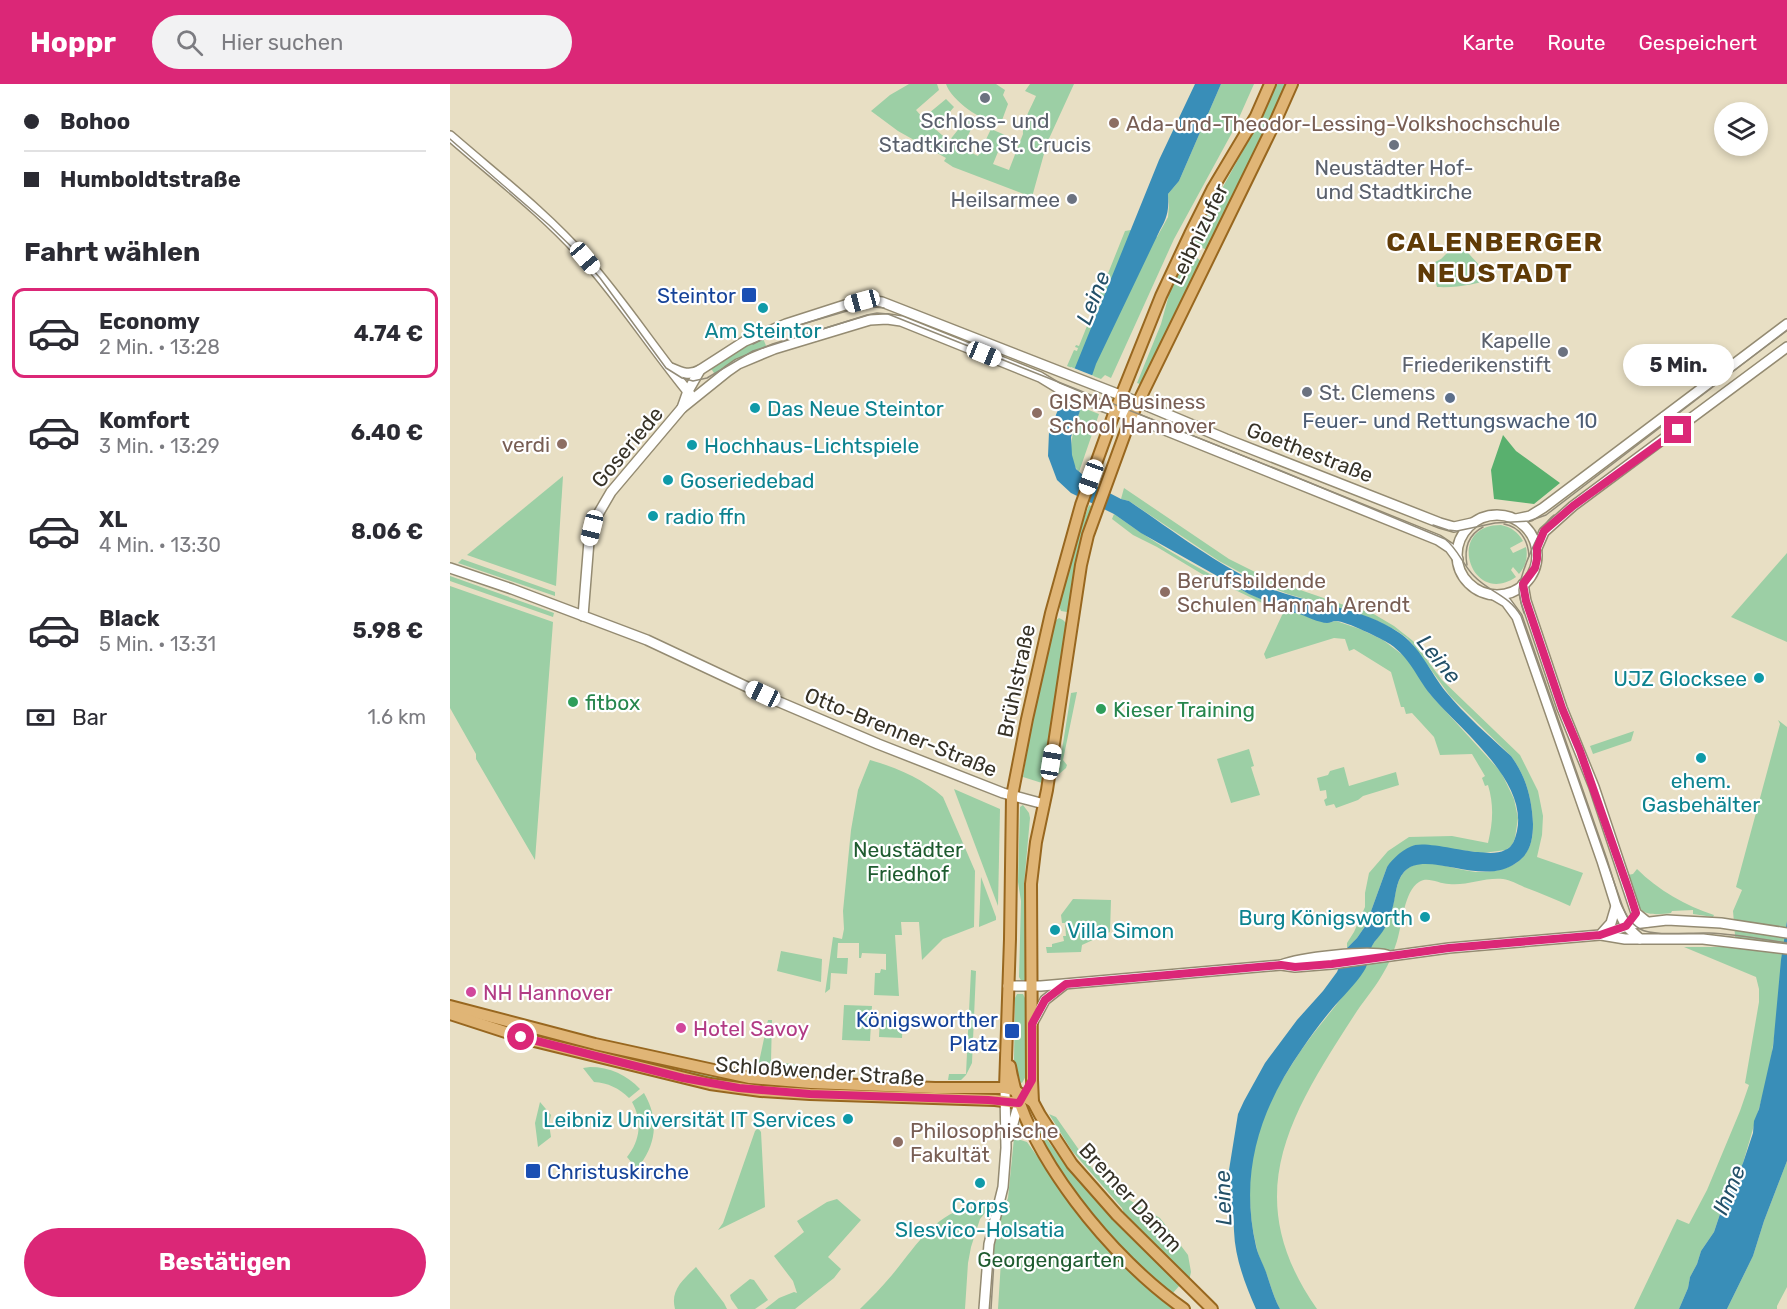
<!DOCTYPE html>
<html lang="de">
<meta charset="utf-8">
<style>
:root{--surface:#fff;--page:#f2f2f3;--text:#2b2b33;--muted:#7c7c81;--line:#e1e1e2;--accent:#db2777}
body{margin:0;font-family:Rubik,sans-serif;background:var(--page);color:var(--text);height:100vh;display:flex;flex-direction:column;font-size:22px;white-space:nowrap}
*{box-sizing:border-box;margin:0}
p{font-size:20px;color:var(--muted)}
.icon{flex:none;width:33px;height:33px;fill:none;stroke:currentColor;stroke-width:2;stroke-linecap:round;stroke-linejoin:round}
.map{position:relative;flex:1;overflow:hidden}
.panel{display:flex;flex-direction:column;background:var(--surface);width:450px}
.panel>*{flex:none}
.guide{display:grid;align-content:center;height:132px;padding:0 24px;background:var(--surface)}
.buttons{position:absolute;left:1264px;top:18px;display:grid;gap:12px}
.buttons a{display:grid;place-items:center;width:54px;height:54px;border-radius:50%;background:var(--surface);box-shadow:0 3px 9px #0003;font-size:30px}
.end{position:absolute;width:27px;height:27px;margin:-14px;border:8px solid #db2777;background:#fff;box-shadow:0 0 0 3px #fff}
.from{border-radius:50%}
.bubble{position:absolute;height:42px;border-radius:21px;background:var(--surface);box-shadow:0 3px 9px #0003;font-size:20px;font-weight:700;line-height:42px;text-align:center}
.car{position:absolute;width:18px;height:36px;margin:-18px -9px;border-radius:8px;box-shadow:0 0 4px 2px #0007;background:linear-gradient(#fff 24%,#345 0 40%,#fff 0 76%,#345 0 86%,#fff 0)}
.guide b{display:flex;align-items:center;gap:21px;height:57px;font-size:22px}
.guide b+b{border-top:2px solid var(--line)}
.guide i{width:15px;height:15px;background:var(--text)}
ul{padding:0;list-style:none}
li{display:flex;align-items:center;gap:18px;height:90px;margin:0 12px 9px;padding:0 12px;border:3px solid transparent;border-radius:12px}
li div{flex:1}
li b{display:block;font-size:22px}
li em{font-style:normal;font-weight:700}
li.on{border-color:var(--accent)}
li>.icon{width:54px;height:54px;stroke-width:1.5}
h2{padding:0 24px;font-size:27px;line-height:72px}
.pay{display:flex;align-items:center;gap:15px;height:66px;padding:0 24px;font-size:22px}
.pay p{margin-inline-start:auto}
.action{display:flex;gap:12px;margin-top:auto;padding:12px 24px}
.action a{flex:1;height:69px;border-radius:36px;background:var(--accent);color:#fff;font-size:24px;font-weight:700;line-height:69px;text-align:center}
header{display:flex;align-items:center;gap:36px;box-sizing:border-box;height:84px;padding:0 30px;background:var(--accent);color:#fff}
header strong{font-size:28px}
nav{display:flex;gap:33px;margin-inline-start:auto;font-size:21px}
.search{width:420px;height:54px;background:var(--page);display:flex;align-items:center;gap:15px;box-sizing:border-box;padding:0 21px;border-radius:33px;color:var(--muted);font-size:22px}
main{display:flex;flex:1;min-height:0}
.map>svg:first-child{display:block}
</style>
<header>
<strong>Hoppr</strong>
<div class="search"><svg class="icon" aria-label="search" viewBox="0 0 24 24"><circle cx="10" cy="10" r="6"/><path d="M15 15l6 6"/></svg>Hier suchen</div>
<nav><a>Karte</a><a>Route</a><a>Gespeichert</a></nav>
</header>
<main>
<section class="panel">
<div class="guide">
<b><i class="from"></i>Bohoo</b>
<b><i></i>Humboldtstraße</b>
</div>
<h2>Fahrt wählen</h2>
<ul>
<li class="on"><svg class="icon" aria-label="car" viewBox="0 0 24 24"><path d="M5 17H2v-5l4-1 3-4h7l3 4 3 1v5h-3M9 17h6M6 11h13"/><circle cx="7" cy="17" r="2"/><circle cx="17" cy="17" r="2"/></svg><div><b>Economy</b><p>2 Min. · 13:28</p></div><em>4.74 €</em></li>
<li><svg class="icon" aria-label="car" viewBox="0 0 24 24"><path d="M5 17H2v-5l4-1 3-4h7l3 4 3 1v5h-3M9 17h6M6 11h13"/><circle cx="7" cy="17" r="2"/><circle cx="17" cy="17" r="2"/></svg><div><b>Komfort</b><p>3 Min. · 13:29</p></div><em>6.40 €</em></li>
<li><svg class="icon" aria-label="car" viewBox="0 0 24 24"><path d="M5 17H2v-5l4-1 3-4h7l3 4 3 1v5h-3M9 17h6M6 11h13"/><circle cx="7" cy="17" r="2"/><circle cx="17" cy="17" r="2"/></svg><div><b>XL</b><p>4 Min. · 13:30</p></div><em>8.06 €</em></li>
<li><svg class="icon" aria-label="car" viewBox="0 0 24 24"><path d="M5 17H2v-5l4-1 3-4h7l3 4 3 1v5h-3M9 17h6M6 11h13"/><circle cx="7" cy="17" r="2"/><circle cx="17" cy="17" r="2"/></svg><div><b>Black</b><p>5 Min. · 13:31</p></div><em>5.98 €</em></li>
</ul>
<div class="pay"><svg class="icon" aria-label="cash" viewBox="0 0 24 24"><path d="M3 7h18v10H3z"/><circle cx="12" cy="12" r="2"/></svg>Bar<p>1.6 km</p></div>
<div class="action"><a>Bestätigen</a></div>
</section>
<div class="map">
<svg width="1337" height="1225" viewBox="0 0 1337 1225">
<rect width="100%" height="100%" fill="#e8dfc4"/>
<g fill="#9ccfa5">
<path d="M459 0H487L489 6 466 26 473 34 496 15 504 23 485 45 499 57 519 32 525 37 512 64 528 72 541 45 555 51 543 80 559 86 573 50C572 37 581 24 586 12L575 7 580 0H624L597 59 582 113 503 83 494 77 496 74 448 47 421 27 440 11Z"/>
<path d="M496 0H546L555 6 553 11 558 20 551 39C534 40 501 16 496 0Z"/>
<path d="M771 0H804L784 45 724 155 661 294 655 291 651 295 617 282 624 266 627 267 628 264 625 263 626 261 629 262 675 147 681 146 707 153 718 133 719 121 718 110 729 97Z"/>
<path d="M826 0H838L757 166 742 159C770 106 802 55 826 0Z"/>
<path d="M1008 158 1031 183 1048 193C1027 200 1009 204 987 203L981 180 991 175Z"/>
<path d="M738 169 752 177 690 300 687 299 711 240 720 207Z"/>
<path d="M312 252 317 264 266 292 260 283Z"/>
<path d="M631 323 649 330 629 388C613 370 625 343 631 323Z"/>
<path d="M113 392 106 502 17 471Z"/>
<path d="M674 404 779 475 821 496 900 523 922 529 944 542 963 557 992 596 1070 671 1088 707 1093 732 1092 751 1087 773 1133 789 1120 822C1105 815 1090 809 1074 803 1068 800 1060 796 1053 795 1035 793 1017 802 999 800 989 800 978 792 969 798 954 807 952 841 947 857 944 866 940 878 935 886 927 901 916 914 907 927 841 1029 787 1111 867 1225H830C824 1214 821 1203 817 1191 813 1181 808 1172 806 1161 796 1120 798 1071 814 1031 823 1009 837 988 850 968 868 941 891 919 906 891 911 882 916 872 921 863 928 853 935 844 940 832 946 818 944 797 956 786 972 771 1007 787 1026 788 1060 789 1084 776 1083 740 1082 715 1076 692 1061 672L1000 612 963 561 957 554 947 547 930 538 912 531 838 510 810 499 769 477 679 417 671 415Z"/>
<path d="M639 421 643 423C631 456 624 488 619 523L617 528 611 527 609 522 628 451Z"/>
<path d="M664 430C719 470 780 503 843 529H847L877 539 886 537 910 545 933 556 958 575 980 610 1051 688 1064 715 1068 734 1065 754 1062 761 1056 766 1033 769 979 762 965 761 937 783 916 841 907 854 897 864V859L904 848 915 823V809L919 789 938 767 959 753 1002 752 1038 759C1043 738 1044 721 1038 701L1035 702 1032 694 1035 692 1022 670 990 671 984 653 962 629 956 630 954 623H951L941 588 904 565 899 567 895 555 884 554 816 575 814 570 833 529 752 490 707 463 683 451 662 435Z"/>
<path d="M1051 441C1061 443 1068 448 1073 457L1060 464 1063 469 1076 463C1078 473 1076 482 1069 490L1063 483 1061 486 1066 493C1021 524 994 441 1051 441Z"/>
<path d="M1337 469V558L1281 533Z"/>
<path d="M12 475 105 508V512L8 479Z"/>
<path d="M0 492 104 529 103 533 0 497Z"/>
<path d="M0 502 103 538 85 776 26 675V670L0 624Z"/>
<path d="M609 534 613 536 616 539 592 699 573 693 582 636 605 537Z"/>
<path d="M627 608 613 676 617 681 616 684 608 691 621 609Z"/>
<path d="M1328 636 1337 643V837L1326 940 1319 990 1293 1079 1273 1121 1264 1148 1251 1167 1247 1180 1240 1193 1238 1204 1229 1225H1184L1227 1135 1239 1140 1257 1106 1290 1027 1299 1001 1295 999 1309 918V905L1306 893 1234 863H1286L1283 827 1292 806 1286 803 1330 640Z"/>
<path d="M1184 647 1181 657 1143 670 1140 662Z"/>
<path d="M799 665 804 682 801 683 810 711 781 719 767 675Z"/>
<path d="M420 676C446 683 473 695 493 713L525 787 524 843 493 855 472 876 469 838H451L452 851H445L449 912 424 911 425 889H430L431 885 436 886V870L412 869 411 874H409V859H388L387 874H398L397 890 381 889 380 905 375 909 383 853 392 855 394 845 393 827 401 746 408 706Z"/>
<path d="M894 683 899 702 946 688 949 701 913 712 908 716 886 724 884 720 876 722 874 716 877 714 876 706 870 707 867 694 878 691 880 687Z"/>
<path d="M504 705 550 725 548 822Z"/>
<path d="M573 721 579 729 580 734 574 801 576 811 575 897 572 898 569 893 571 817 568 798 570 723Z"/>
<path d="M1187 785C1208 806 1236 822 1264 831L1263 833 1243 830V826L1222 827 1221 829C1214 830 1204 831 1197 829 1186 827 1181 801 1178 791L1183 790Z"/>
<path d="M531 793 546 833V836L529 843Z"/>
<path d="M623 815 661 816 660 848 632 861 631 868 597 869 596 863H602V860L614 857 613 852H616L615 839H612L611 831Z"/>
<path d="M331 867 372 875 371 898 327 887Z"/>
<path d="M521 886 526 887 522 979 516 991 511 996H498L499 990H516Z"/>
<path d="M567 910H573L575 914 576 992 572 999 567 997 564 976 565 914Z"/>
<path d="M394 921 422 922 420 957 392 956Z"/>
<path d="M430 933 453 934 452 954 429 953Z"/>
<path d="M318 936H322L321 977 356 982V989L314 984 310 982 309 978Z"/>
<path d="M102 955 158 969 181 971 370 1004V1005L327 1004 252 994 102 958Z"/>
<path d="M140 983C160 983 177 991 190 1005L179 1014C169 1004 158 999 144 998L133 984Z"/>
<path d="M194 1009C210 1037 206 1061 187 1085L177 1073C191 1056 192 1036 182 1018Z"/>
<path d="M90 1018 101 1031 99 1040 101 1053 88 1063 85 1039Z"/>
<path d="M599 1030 606 1033 641 1083 654 1097 671 1111 710 1134 738 1171 741 1188 739 1197 676 1135 672 1124 622 1067Z"/>
<path d="M587 1040C626 1103 678 1149 730 1201L722 1210C665 1164 617 1108 584 1043Z"/>
<path d="M308 1044 311 1048 315 1123 268 1146 273 1139 305 1047Z"/>
<path d="M564 1054 577 1058 612 1107 646 1152 669 1176 692 1199 725 1225H548L551 1177 542 1176 543 1162 548 1140 558 1114Z"/>
<path d="M1337 1077V1203L1327 1222V1225H1277L1303 1172 1314 1137Z"/>
<path d="M387 1115 411 1136 378 1173 391 1185 384 1194 345 1225H315L329 1214 344 1208 347 1209 343 1197 324 1172 354 1148 347 1137 377 1118Z"/>
<path d="M526 1122 540 1123 530 1135 521 1163 518 1179 515 1225H410C421 1214 432 1203 442 1191 466 1162 486 1127 526 1122Z"/>
<path d="M246 1183 274 1219 277 1225H225C220 1206 233 1196 246 1183Z"/>
<path d="M300 1195 304 1196 318 1216 305 1225H288L281 1215 280 1211Z"/>
</g>
<path fill="#59b06e" d="M1053 351 1066 367 1110 399 1084 420 1044 415 1041 386Z"/>
<g fill="#398eb8">
<path d="M745 0H771L729 97 718 110C719 124 718 133 710 146L646 280 621 353 622 371 626 385 646 402 671 415 679 417C723 447 778 489 827 507 867 521 913 524 948 548 970 562 980 588 996 608 1015 631 1039 652 1061 672 1076 692 1082 715 1083 740 1083 756 1080 770 1066 779 1032 804 975 764 954 788 945 798 946 814 942 826 940 833 937 841 933 847 930 852 925 856 922 862 918 870 919 880 914 887 905 901 892 913 882 925 871 938 861 952 852 965 810 1025 789 1088 806 1162 808 1172 814 1181 817 1191 821 1203 824 1214 830 1225H806C795 1200 785 1174 784 1147 784 1134 781 1122 781 1109 780 1100 782 1094 779 1086L788 1030 794 1017 815 979 847 936 873 907 887 888 897 864 907 854 916 841 937 783C943 774 954 764 965 761 979 758 1012 767 1028 768 1036 769 1048 770 1055 766 1063 763 1065 755 1067 747 1078 696 1009 645 980 610 965 591 961 575 940 560 932 555 896 537 886 537 883 537 880 539 877 539 870 539 855 532 847 529H843L799 510 691 449 664 430 621 409 607 396 598 372 599 348 709 76Z"/>
<path d="M1337 837V1077L1314 1137 1303 1172 1277 1225H1229L1238 1204 1240 1193 1247 1180 1251 1167 1264 1148 1273 1121 1293 1079 1303 1049 1304 1037 1309 1025 1323 963 1331 876Z"/>
</g>
<path fill="#e8dfc4" d="M621 283 644 292 634 324 609 314Z"/>
<g fill="none" stroke-linecap="round" stroke-linejoin="round">
<defs>
<g id="minor">
<path d="M0 52C46 92 96 130 136 176 173 218 204 266 240 310"/>
<path d="M221 284C232 289 240 292 250 286"/>
<path d="M232 324 238 307 250 286 295 257 336 240 395 221 416 216 432 218 688 318 776 355 990 439 1004 443 1022 439"/>
<circle cx="1047" cy="471" r="40"/>
<path d="M1066 435 1080 432 1093 424 1337 240"/>
<path d="M1087 464 1094 448 1123 422 1337 263"/>
<path d="M0 484 62 505 197 556 327 617 428 660 553 709 594 720"/>
<path d="M1073 500 1076 517 1112 624 1144 703 1186 829 1197 838"/>
<path d="M1044 511 1056 518 1067 533 1152 777 1166 822 1176 842 1190 855"/>
<path d="M133 532 139 457 147 432 161 408 232 324 278 287 288 280 324 265 420 236 437 235 451 237 590 293 608 304 649 321 690 336 988 456 1000 464 1008 475"/>
<path d="M1152 849 1161 839 1166 822"/>
<path d="M1151 851 1175 855H1253L1337 865"/>
<path d="M831 881 845 883 882 880 999 864 1150 851 1183 840 1217 836 1271 839 1337 849"/>
<path d="M558 902H591L831 881C851 873 918 866 937 871"/>
<path d="M582 940 595 916 614 901"/>
<path d="M559 1053 569 1019"/>
<path d="M534 1225 539 1160 553 1103 556 1064 555 1004"/>
</g>
<g id="major">
<path d="M0 922 145 960 300 994 361 999 485 1004H555L564 1006 583 1018"/>
<path d="M0 930 80 956 260 1000 311 1007 360 1010 545 1016 569 1019"/>
<path d="M560 982C574 1069 663 1176 734 1225"/>
<path d="M555 1004 560 855 562 712 577 635 601 529 631 421 665 327 711 212 740 150 763 104 806 32 820 0"/>
<path d="M762 1225 667 1131 622 1080 590 1031 583 1018 582 996 581 800 586 758 597 706 631 481 638 451 681 333 826 36 842 0"/>
</g>
</defs>
<use href="#minor" stroke="#948b72" stroke-width="12"/>
<use href="#major" stroke="#98671f" stroke-width="14"/>
<use href="#minor" stroke="#fff" stroke-width="9"/>
<use href="#major" stroke="#e0b576" stroke-width="10"/>
<g stroke="#938c79" stroke-width="1.5">
<path d="M0 55 99 141 129 170 150 194 216 284 232 294 243 297 257 294 303 267 417 231 427 229 438 230 834 388 995 455C1008 465 1013 481 1024 492 1039 508 1059 511 1071 532L1170 815C1174 827 1178 838 1190 845 1205 853 1241 848 1259 849 1285 850 1311 855 1337 859"/>
<path d="M303 260 332 246 414 222 434 224"/>
<path d="M1054 440C1070 443 1078 456 1079 472"/>
<path d="M983 441 998 446 1007 447 1045 439 1079 437 1096 431 1337 246"/>
<path d="M1017 481C1014 465 1018 451 1033 443"/>
<path d="M1074 529C1072 522 1069 514 1069 506 1071 488 1089 442 1104 431"/>
<path d="M541 1225 544 1177"/>
</g>
</g>
<g fill="none" stroke-linecap="round" stroke-linejoin="round">
<path stroke="#db2777" stroke-width="8" d="M71 953 233 994 289 1004 360 1010 538 1016 569 1019 582 996V940L595 916 616 900 831 881 845 883 882 880 999 864 1150 851 1176 842 1186 829 1179 807 1130 667 1112 624 1076 517 1073 500 1085 484 1087 475V464L1094 447 1123 422 1228 346"/>
</g>
<g fill="#6b7280" stroke="#fff" stroke-width="2">
<circle cx="535" cy="14" r="6"/>
<circle cx="944" cy="61" r="6"/>
<circle cx="622" cy="115" r="6"/>
<circle cx="1113" cy="268" r="6"/>
<circle cx="857" cy="308" r="6"/>
</g>
<g fill="#8d6e63" stroke="#fff" stroke-width="2">
<circle cx="664" cy="39" r="6"/>
<circle cx="587" cy="329" r="6"/>
<circle cx="112" cy="360" r="6"/>
<circle cx="715" cy="508" r="6"/>
<circle cx="448" cy="1058" r="6"/>
</g>
<g fill="#1a4fb4" stroke="#fff" stroke-width="2">
<rect x="291" y="203" width="16" height="16" rx="3"/>
<rect x="554" y="939" width="16" height="16" rx="3"/>
<rect x="75" y="1079" width="16" height="16" rx="3"/>
</g>
<g fill="#0f9aa8" stroke="#fff" stroke-width="2">
<circle cx="313" cy="224" r="6"/>
<circle cx="305" cy="324" r="6"/>
<circle cx="242" cy="361" r="6"/>
<circle cx="218" cy="396" r="6"/>
<circle cx="203" cy="432" r="6"/>
<circle cx="1309" cy="594" r="6"/>
<circle cx="1251" cy="674" r="6"/>
<circle cx="975" cy="833" r="6"/>
<circle cx="605" cy="846" r="6"/>
<circle cx="398" cy="1035" r="6"/>
<circle cx="530" cy="1099" r="6"/>
</g>
<circle fill="#5c6f8a" stroke="#fff" stroke-width="2" cx="1000" cy="314" r="6"/>
<g fill="#2e9e5b" stroke="#fff" stroke-width="2">
<circle cx="123" cy="618" r="6"/>
<circle cx="651" cy="625" r="6"/>
</g>
<g fill="#d1479c" stroke="#fff" stroke-width="2">
<circle cx="21" cy="908" r="6"/>
<circle cx="231" cy="944" r="6"/>
</g>
<g text-anchor="middle" dominant-baseline="central" stroke-width="4.5" stroke-linejoin="round" paint-order="stroke">
<g font-size="21" fill="#5b616d" stroke="#fff">
<text x="535" y="36">Schloss- und<tspan x="535" dy="24">Stadtkirche St. Crucis</tspan></text>
<text x="944" y="83">Neustädter Hof-<tspan x="944" dy="24">und Stadtkirche</tspan></text>
<text x="610" y="115" text-anchor="end">Heilsarmee</text>
<text x="1101" y="256" text-anchor="end">Kapelle<tspan x="1101" dy="24">Friederikenstift</tspan></text>
<text x="869" y="308" text-anchor="start">St. Clemens</text>
</g>
<g font-size="21" fill="#785e54" stroke="#fff" text-anchor="start">
<text x="676" y="39">Ada-und-Theodor-Lessing-Volkshochschule</text>
<text x="599" y="317">GISMA Business<tspan x="599" dy="24">School Hannover</tspan></text>
<text x="100" y="360" text-anchor="end">verdi</text>
<text x="727" y="496">Berufsbildende<tspan x="727" dy="24">Schulen Hannah Arendt</tspan></text>
<text x="460" y="1046">Philosophische<tspan x="460" dy="24">Fakultät</tspan></text>
</g>
<g font-size="21" fill="#363227" stroke="#fff">
<text transform="translate(748 150) rotate(-64)">Leibnizufer</text>
<text transform="translate(177 363) rotate(-50)">Goseriede</text>
<text transform="translate(860 368) rotate(21)">Goethestraße</text>
<text transform="translate(566 597) rotate(-78)">Brühlstraße</text>
<text transform="translate(451 648) rotate(22)">Otto-Brenner-Straße</text>
<text transform="translate(370 987) rotate(4)">Schloßwender Straße</text>
<text transform="translate(681 1113) rotate(47)">Bremer Damm</text>
</g>
<g font-size="21" fill="#164399" stroke="#fff" text-anchor="end">
<text x="286" y="211">Steintor</text>
<text x="548" y="935">Königsworther<tspan x="548" dy="24">Platz</tspan></text>
<text x="97" y="1087" text-anchor="start">Christuskirche</text>
</g>
<g font-size="21" fill="#0d838f" stroke="#fff" text-anchor="start">
<text x="313" y="246" text-anchor="middle">Am Steintor</text>
<text x="317" y="324">Das Neue Steintor</text>
<text x="254" y="361">Hochhaus-Lichtspiele</text>
<text x="230" y="396">Goseriedebad</text>
<text x="215" y="432">radio ffn</text>
<text x="1297" y="594" text-anchor="end">UJZ Glocksee</text>
<text x="1251" y="696" text-anchor="middle">ehem.<tspan x="1251" dy="24">Gasbehälter</tspan></text>
<text x="963" y="833" text-anchor="end">Burg Königsworth</text>
<text x="617" y="846">Villa Simon</text>
<text x="386" y="1035" text-anchor="end">Leibniz Universität IT Services</text>
<text x="530" y="1121" text-anchor="middle">Corps<tspan x="530" dy="24">Slesvico-Holsatia</tspan></text>
</g>
<g font-size="21" fill="#4e5e75" stroke="#fff">
<text x="1000" y="336">Feuer- und Rettungswache 10</text>
</g>
<g font-size="21" fill="#27864d" stroke="#fff" text-anchor="start">
<text x="135" y="618">fitbox</text>
<text x="663" y="625">Kieser Training</text>
</g>
<g font-size="21" fill="#1e5b2f" stroke="#fff">
<text x="458" y="765">Neustädter<tspan x="458" dy="24">Friedhof</tspan></text>
<text x="601" y="1175">Georgengarten</text>
</g>
<g font-size="21" fill="#b23c85" stroke="#fff" text-anchor="start">
<text x="33" y="908">NH Hannover</text>
<text x="243" y="944">Hotel Savoy</text>
</g>
<g font-size="22" font-style="italic" fill="#235068" stroke="#fff">
<text transform="translate(643 214) rotate(-68)">Leine</text>
<text transform="translate(989 575) rotate(51)">Leine</text>
<text transform="translate(1279 1106) rotate(-68)">Ihme</text>
<text transform="translate(773 1114) rotate(-92)">Leine</text>
</g>
<g font-size="27" font-weight="bold" letter-spacing="1.5" fill="#603b07" stroke="#fff">
<text x="1045" y="158">CALENBERGER<tspan x="1045" dy="31">NEUSTADT</tspan></text>
</g>
</g>
</svg>
<div class="buttons">
<a><svg class="icon" aria-label="layers" viewBox="0 0 24 24"><path d="M12 4l9 5-9 5-9-5zM3 14l9 5 9-5"/></svg></a>
</div>
<i class="end from" style="left:71px;top:953px"></i>
<i class="end" style="left:1228px;top:346px"></i>
<div class="bubble" style="left:1173px;top:260px;width:111px">5 Min.</div>
<i class="car" style="left:135px;top:174px;rotate:140deg"></i>
<i class="car" style="left:412px;top:217px;rotate:255deg"></i>
<i class="car" style="left:534px;top:270px;rotate:112deg"></i>
<i class="car" style="left:641px;top:393px;rotate:200deg"></i>
<i class="car" style="left:142px;top:444px;rotate:194deg"></i>
<i class="car" style="left:313px;top:610px;rotate:295deg"></i>
<i class="car" style="left:601px;top:678px;rotate:9deg"></i>
</div>
</main>
